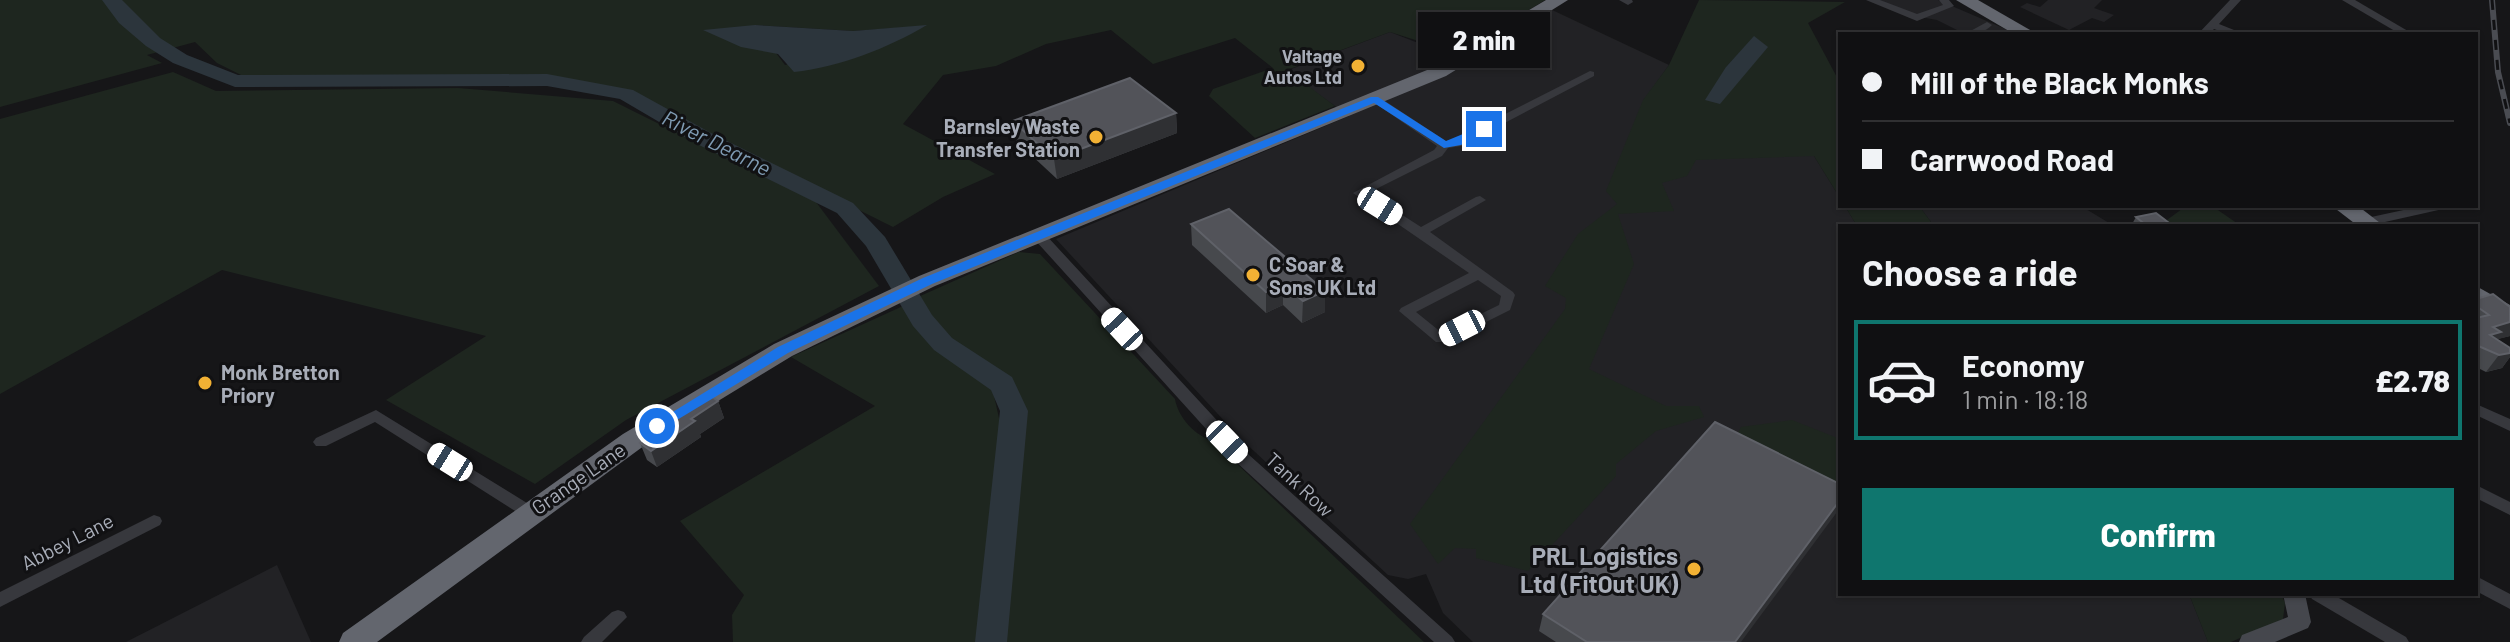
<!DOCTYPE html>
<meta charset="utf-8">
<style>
:root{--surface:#101012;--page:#19191b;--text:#f1f3f6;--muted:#9c9d9f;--line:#303032;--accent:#0f766e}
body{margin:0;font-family:Barlow,sans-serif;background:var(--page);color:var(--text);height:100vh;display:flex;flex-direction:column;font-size:30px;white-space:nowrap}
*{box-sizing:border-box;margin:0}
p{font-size:26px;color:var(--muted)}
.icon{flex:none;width:44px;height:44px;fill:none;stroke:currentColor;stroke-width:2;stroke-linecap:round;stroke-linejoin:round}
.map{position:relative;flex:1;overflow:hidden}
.side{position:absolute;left:1838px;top:224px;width:640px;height:372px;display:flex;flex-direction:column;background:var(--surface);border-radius:0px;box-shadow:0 2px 6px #0004,0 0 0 2px var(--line)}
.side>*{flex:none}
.guide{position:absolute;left:1838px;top:32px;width:640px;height:176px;border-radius:0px;box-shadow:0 2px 6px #0004,0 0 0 2px var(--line);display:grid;align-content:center;height:176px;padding:0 24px;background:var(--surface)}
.end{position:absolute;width:36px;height:36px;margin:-18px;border:10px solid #1a73e8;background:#fff;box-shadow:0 0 0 4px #fff}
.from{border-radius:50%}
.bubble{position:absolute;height:56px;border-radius:0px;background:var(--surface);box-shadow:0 2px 6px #0004,0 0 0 2px var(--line);font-size:26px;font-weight:800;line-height:56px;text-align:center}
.car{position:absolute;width:24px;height:48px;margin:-24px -12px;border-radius:10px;box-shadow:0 0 6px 2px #0007;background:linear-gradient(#fff 24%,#345 0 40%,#fff 0 76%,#345 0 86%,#fff 0)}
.guide b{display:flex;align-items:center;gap:28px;height:76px;font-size:30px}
.guide b+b{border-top:2px solid var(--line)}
.guide i{width:20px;height:20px;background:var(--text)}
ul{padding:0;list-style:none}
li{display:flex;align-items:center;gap:24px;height:120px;margin:0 16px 12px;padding:0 8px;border:4px solid transparent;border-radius:0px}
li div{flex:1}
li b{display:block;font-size:30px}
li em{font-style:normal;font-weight:800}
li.current{border-color:var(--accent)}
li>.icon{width:72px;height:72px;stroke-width:1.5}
h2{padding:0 24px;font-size:36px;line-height:96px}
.button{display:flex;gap:16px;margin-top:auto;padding:16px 24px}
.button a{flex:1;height:92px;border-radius:0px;background:var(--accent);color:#fff;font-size:32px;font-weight:800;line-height:92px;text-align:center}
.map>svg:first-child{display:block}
</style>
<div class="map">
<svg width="2510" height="642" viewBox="0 0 2510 642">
<rect width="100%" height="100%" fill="#161618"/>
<g fill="#222225">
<path d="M1879 0H1938L2017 34H1965L1937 20 1915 16Z"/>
<path d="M2048 0H2102L2094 8 2114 15 2104 22 2092 18 2069 30 2020 7 2027 3 2040 7Z"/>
<path d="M1550 9 1669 65 1644 100 1814 156 1840 198V206H1845L1857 226H1840V594H2189L2208 642H1473L1443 613 1426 574 1408 579 1388 575 1241 439 1056 239 1349 116 1286 71 1390 32 1464 61Z"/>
<path d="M1919 206H2081L2114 226H1934Z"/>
<path d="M277 565 311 642H126Z"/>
</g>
<g fill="#1e261f" fill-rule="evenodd">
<path d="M0 0H1545L1503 26 1472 20 1428 44 1390 32 1287 70 1335 106 1255 138 1209 96 1213 89 1273 68 1235 38 1153 64 1111 30 1046 44 996 66 943 75 903 124 995 174 943 197 893 227 626 94 549 76H243L217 63 195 42 147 55 162 63 0 107ZM755 25 853 31 925 26 785 65Z"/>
<path d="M1699 0 1845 2 1808 23 1840 83V198L1814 156 1696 160 1687 176 1662 183 1674 211 1618 214 1634 264 1589 369 1666 406H1699L1704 417 1656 431 1616 464V476L1528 571 1476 558V549L1455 548 1438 564 1410 524 1565 309 1566 298 1545 286 1578 234 1617 204 1606 191 1643 100 1669 65ZM1754 37 1767 47 1744 74 1726 67Z"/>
<path d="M173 72 216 91 458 88 613 101 816 202 879 286 626 420 535 484 386 400 486 336 222 270 0 394V119Z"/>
<path d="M1845 206H1919L1934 226H1857Z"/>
<path d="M2186 206H2212L2241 226H2172L2167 220Z"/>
<path d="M1019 252 1040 254 1175 399C1178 417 1195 436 1213 441L1424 642H1000L1020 409 1007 379 950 339 924 316 918 297Z"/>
<path d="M903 306 931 345 992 387 1001 427 979 642H733L732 615 744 595 680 521 875 406 791 357Z"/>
<path d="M1792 420 1840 439V502L1731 447 1741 427Z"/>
<path d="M2189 594H2281L2285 603 2283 619 2231 642H2208Z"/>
</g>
<g fill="#2c353c">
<path d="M755 25 853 31 927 25C888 48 840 67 794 72L778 54 741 47 703 30Z"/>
<path d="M1754 36 1768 47 1720 104 1705 100 1726 67Z"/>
</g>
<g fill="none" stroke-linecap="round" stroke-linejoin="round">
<path fill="#2c353c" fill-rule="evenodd" d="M102 0H122L160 38 187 55 238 75 547 74 633 90 711 133 853 203 885 237 932 315 952 338 1012 377 1028 411 1007 642H975L1000 411 991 390 934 350 913 326 866 246 837 213 695 143 620 99 547 86 235 87 173 63 146 46 119 23Z"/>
<g fill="#37383d" fill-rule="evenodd">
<path d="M1619 0H1632L1633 2 1628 5Z"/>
<path d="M1866 0H1880L1917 14 1943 5 1939 0H1949L1954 6 1917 21Z"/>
<path d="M2230 0H2241L2219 24 2244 34H2228L2214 29 2209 34H2198Z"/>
<path d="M2342 0H2355L2413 34H2400Z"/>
<path d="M1987 22 1992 25C1984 33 1976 34 1965 34Z"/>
<path d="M1590 71 1594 72V76L1461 146 1448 148 1442 156 1368 193 1421 227 1476 197 1480 196 1486 200 1430 232 1513 292 1515 295 1510 310 1446 342H1436L1399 311 1401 308 1469 273 1353 193 1434 150 1437 146 1369 99 1375 96 1379 97 1446 141 1454 140ZM1478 280 1501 296 1499 305 1442 333 1416 312Z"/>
<path d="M2422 206H2445L2443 209 2367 226 2361 222 2362 219Z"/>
<path d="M1040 233 1045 234 1248 454 1452 637 1455 642H1434L1236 462 1035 240 1033 237 1035 234Z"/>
<path d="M2476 404 2510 419V431L2476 415Z"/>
<path d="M376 410 535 508 537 512 535 516 529 518 523 516 375 422 326 446H316L313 442 316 438Z"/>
<path d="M2476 485 2510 502V515L2476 498Z"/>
<path d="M154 515 160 517 162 521 160 525 0 607V592Z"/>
<path d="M2476 576 2510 594V609L2476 591Z"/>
<path d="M2309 594H2332L2406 637 2409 642H2385L2312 599Z"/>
<path d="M618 610 624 612 627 617 602 642H581L584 637 612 612Z"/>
</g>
<path fill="#45474d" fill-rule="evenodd" d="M2283 594H2305L2311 622 2308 628 2275 642H2239L2242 635 2288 617Z"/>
<g fill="#63666e" fill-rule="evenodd">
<path d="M1546 0H1568L1446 76 935 286 792 356 641 448 377 642H339L343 633 623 434 774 344 919 276 1432 68Z"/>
<path d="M1956 0H1978L2037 34H2014Z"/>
<path d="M2332 206H2358L2384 226H2358Z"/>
<path d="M2476 286 2510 305V324L2476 305Z"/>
</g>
<defs>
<path id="rail" d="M2492 0 2498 72 2510 123"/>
</defs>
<use href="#rail" stroke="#4a4c52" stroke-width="6"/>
<use href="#rail" stroke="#111113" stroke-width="3" stroke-dasharray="10" stroke-linecap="butt"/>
</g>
<g fill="#47494d">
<path d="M1176 113 1177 133 1057 179 1016 141 1013 121Z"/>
<path d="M2136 217 2173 226H2131Z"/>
<path d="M1191 224 1325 291V312L1302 323 1283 305 1266 313 1192 245Z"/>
<path d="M2476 299 2510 307V336L2497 339 2510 348V357L2502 368 2486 372 2476 367Z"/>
<path d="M718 401 724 418 700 434 701 437 657 467 647 460 640 443Z"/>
<path d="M1543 614 1741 642H1556L1539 631Z"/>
</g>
<g fill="#2f3033">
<path d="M1176 113 1177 133 1057 179 1054 159Z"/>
<path d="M1283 284V305L1266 313V292Z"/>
<path d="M1325 291V312L1302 323 1303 301Z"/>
<path d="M2510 322V336L2495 340 2481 347 2493 327Z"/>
<path d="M2510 353V357L2502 368 2486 372 2499 355Z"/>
<path d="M718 401 724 418 700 434 701 437 657 467 651 451 691 419Z"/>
<path d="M1840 500V508L1741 642H1735Z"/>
</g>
<g fill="#525359" stroke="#5f6168" stroke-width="2">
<path d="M1130 78 1176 113 1054 159 1013 121Z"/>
<path d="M1229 209 1325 291 1303 301 1283 284 1266 292 1191 224Z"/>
<path d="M2156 213 2173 226H2147L2136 217Z"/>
<path d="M2493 294 2510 307V322L2493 327 2501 332 2490 335 2510 348V353L2499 355 2476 345V318L2489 315 2476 306V299Z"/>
<path d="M708 394 718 401 691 419 695 421 651 451 640 443Z"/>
<path d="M1715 422 1840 484V500L1735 642H1587L1543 614Z"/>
</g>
<path fill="#1a73e8" d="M1371 97H1378L1446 141 1480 127 1489 129 1461 145 1444 148 1374 103 932 284 788 353 662 429H652L650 426 778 347 923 278Z"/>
<g fill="#f2b134" stroke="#111113" stroke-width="3">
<circle cx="1358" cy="66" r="8"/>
<circle cx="1096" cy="137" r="8"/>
<circle cx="1253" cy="275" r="8"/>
<circle cx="205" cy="383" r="8"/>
<circle cx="1694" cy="569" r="8"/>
</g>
<g text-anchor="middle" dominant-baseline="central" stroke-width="6" stroke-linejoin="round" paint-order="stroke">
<g font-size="18" font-weight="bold" fill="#a8adb8" stroke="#111113" text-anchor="end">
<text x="1342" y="56">Valtage<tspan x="1342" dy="21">Autos Ltd</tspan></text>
</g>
<g font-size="20" font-weight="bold" fill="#a8adb8" stroke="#111113" text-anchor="start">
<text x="1080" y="126" text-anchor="end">Barnsley Waste<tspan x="1080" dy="23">Transfer Station</tspan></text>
<text x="1269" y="264">C Soar &amp;<tspan x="1269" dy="23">Sons UK Ltd</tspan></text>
<text x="221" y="372">Monk Bretton<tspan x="221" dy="23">Priory</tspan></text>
</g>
<g font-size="20" fill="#a8adb8" stroke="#111113">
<text transform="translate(578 478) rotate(-35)">Grange Lane</text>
<text transform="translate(1300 484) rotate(43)">Tank Row</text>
<text transform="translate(67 541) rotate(-27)">Abbey Lane</text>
</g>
<g font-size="22" font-style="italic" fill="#7f9bb3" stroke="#111113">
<text transform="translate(717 142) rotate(27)">River Dearne</text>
</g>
<g font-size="24" font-weight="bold" fill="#a8adb8" stroke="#111113" text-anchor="end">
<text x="1678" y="555">PRL Logistics<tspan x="1678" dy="28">Ltd (FitOut UK)</tspan></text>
</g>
</g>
</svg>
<i class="end from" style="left:657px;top:426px"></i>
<i class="end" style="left:1484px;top:129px"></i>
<div class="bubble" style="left:1418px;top:12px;width:132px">2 min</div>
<i class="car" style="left:1380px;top:206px;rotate:122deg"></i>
<i class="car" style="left:1462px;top:328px;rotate:243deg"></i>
<i class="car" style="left:1122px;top:329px;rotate:317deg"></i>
<i class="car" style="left:1227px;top:442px;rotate:136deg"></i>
<i class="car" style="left:450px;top:462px;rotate:302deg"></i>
<div class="guide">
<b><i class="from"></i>Mill of the Black Monks</b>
<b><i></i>Carrwood Road</b>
</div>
<section class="side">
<h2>Choose a ride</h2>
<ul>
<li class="current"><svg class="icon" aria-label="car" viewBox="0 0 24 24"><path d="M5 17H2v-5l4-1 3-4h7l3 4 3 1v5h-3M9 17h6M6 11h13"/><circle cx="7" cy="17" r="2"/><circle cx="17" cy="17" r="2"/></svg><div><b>Economy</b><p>1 min · 18:18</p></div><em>£2.78</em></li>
</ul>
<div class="button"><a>Confirm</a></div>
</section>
</div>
